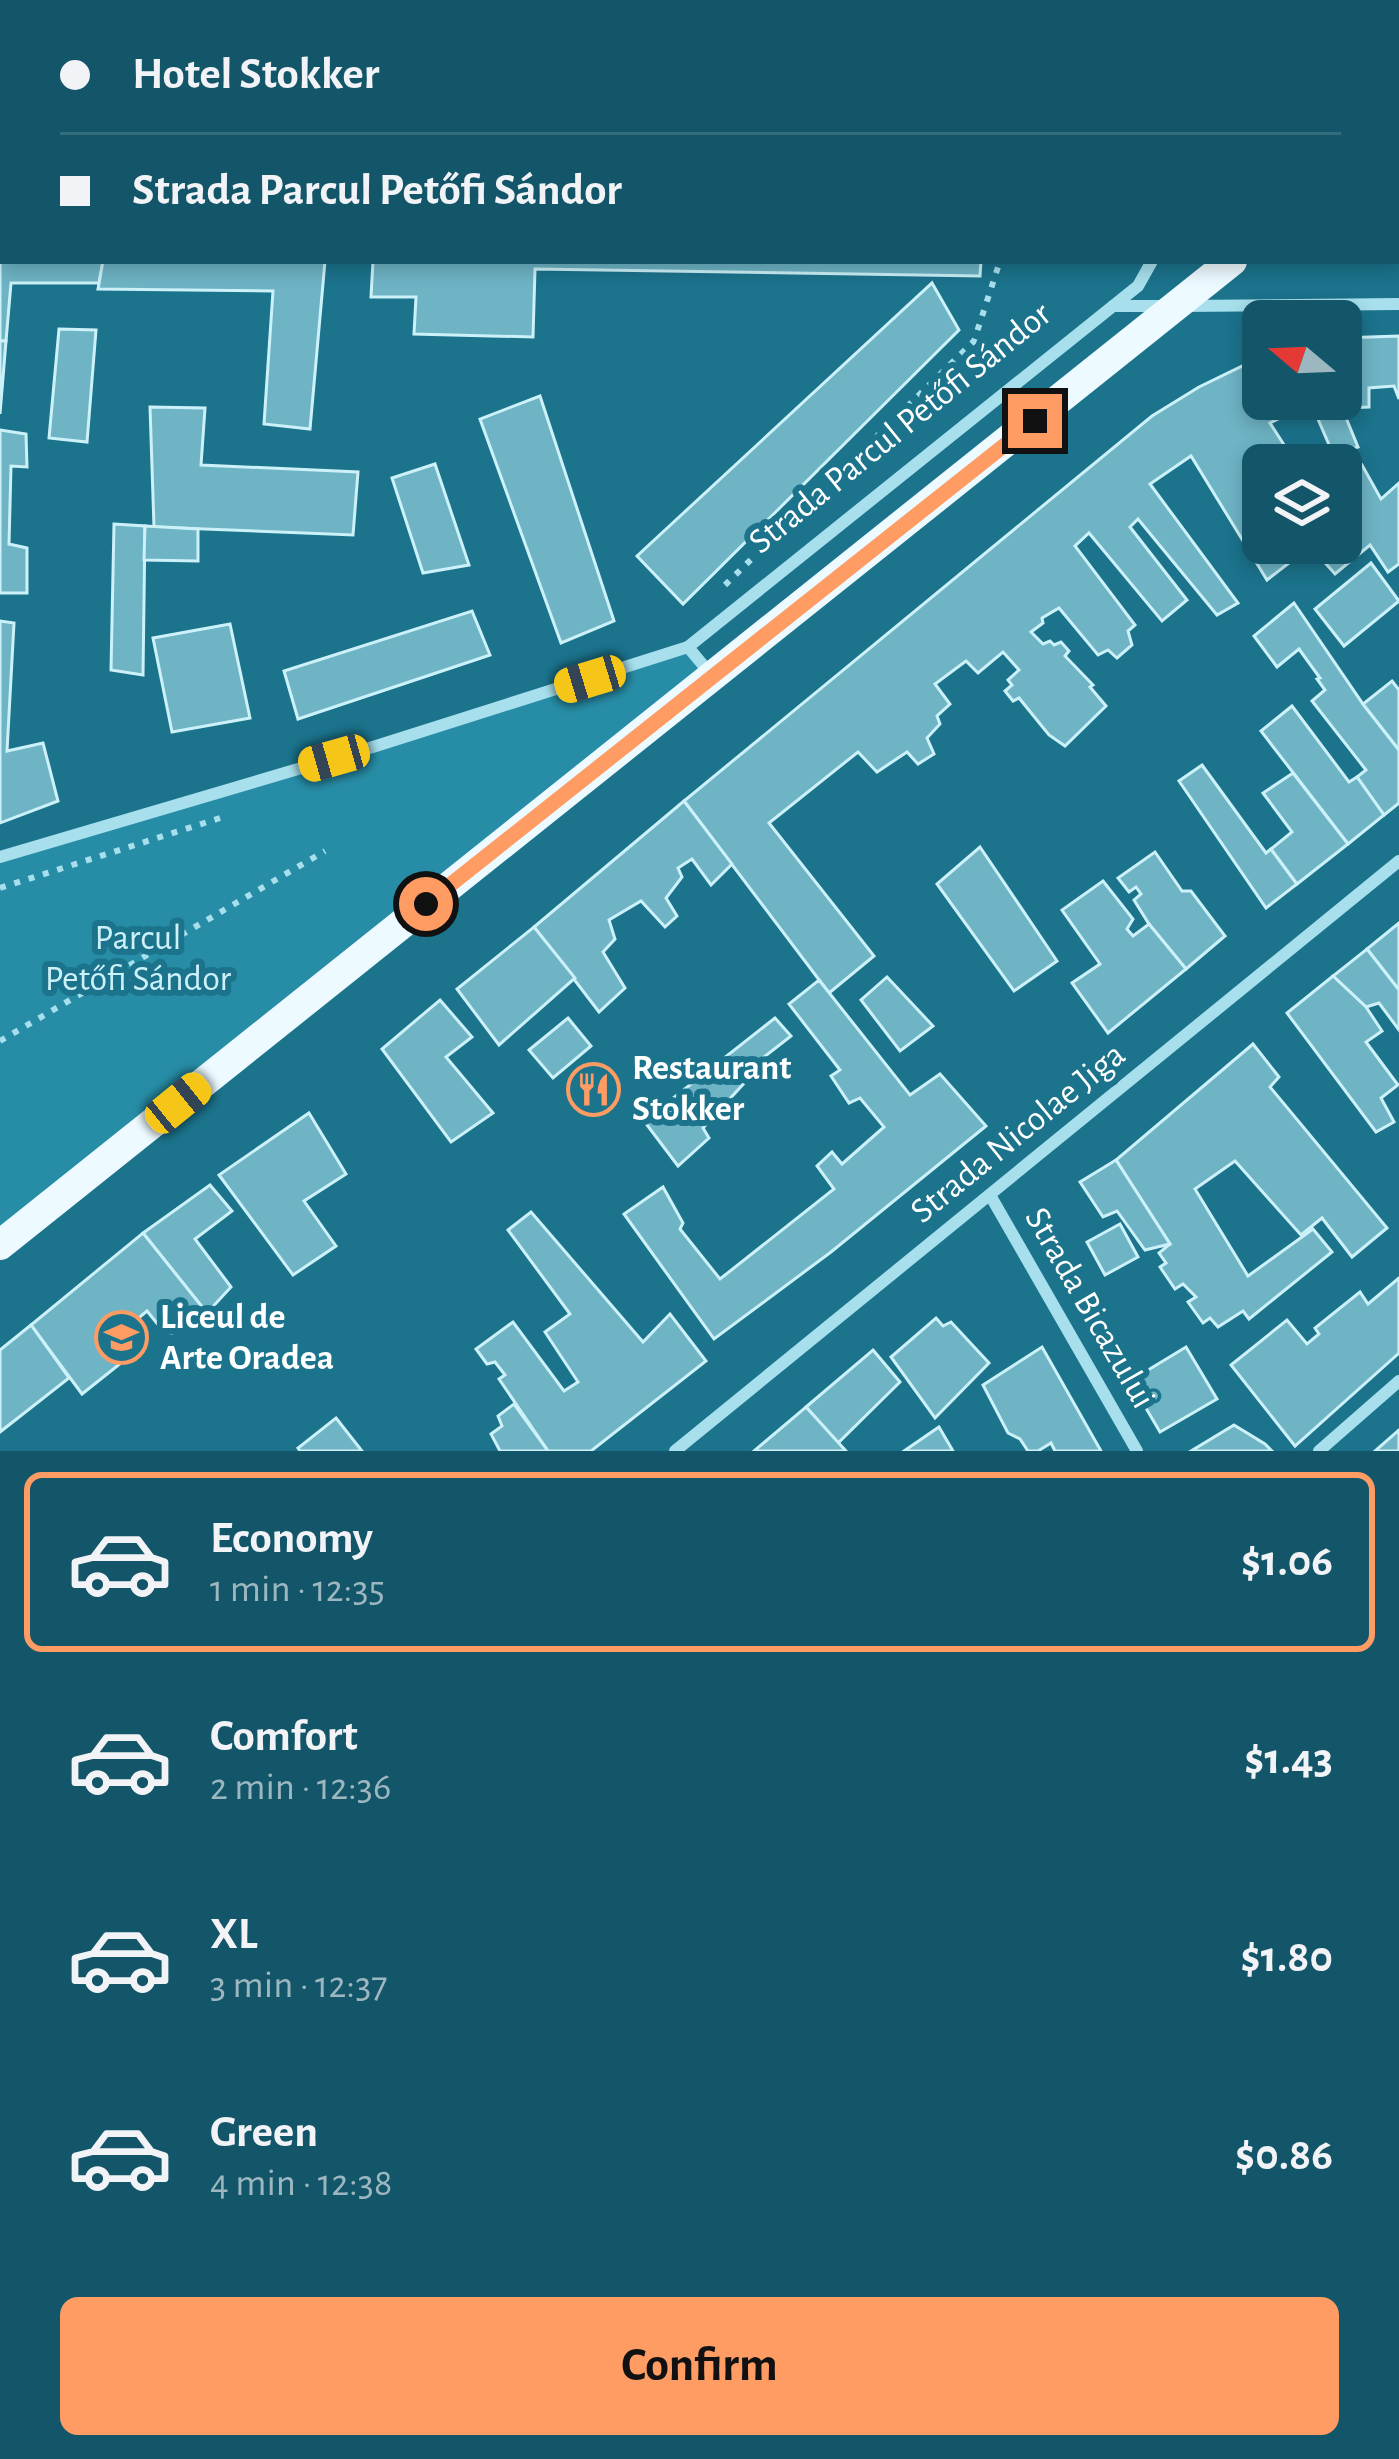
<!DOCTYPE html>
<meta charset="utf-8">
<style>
:root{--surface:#145669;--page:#215f71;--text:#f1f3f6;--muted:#9db7c0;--line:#336c7d;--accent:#fe9c64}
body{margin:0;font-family:"Alegreya Sans",sans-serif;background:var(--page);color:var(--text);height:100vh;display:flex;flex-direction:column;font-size:45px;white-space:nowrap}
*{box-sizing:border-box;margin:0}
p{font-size:39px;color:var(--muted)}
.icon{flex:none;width:66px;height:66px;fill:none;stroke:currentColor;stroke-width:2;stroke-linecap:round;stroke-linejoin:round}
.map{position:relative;height:1451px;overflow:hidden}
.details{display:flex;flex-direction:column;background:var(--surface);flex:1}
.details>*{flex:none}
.top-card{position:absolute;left:0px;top:0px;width:1401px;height:264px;box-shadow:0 6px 18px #0003;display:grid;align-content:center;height:264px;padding:0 60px;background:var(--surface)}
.needle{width:78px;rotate:289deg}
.tools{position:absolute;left:1242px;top:300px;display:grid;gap:24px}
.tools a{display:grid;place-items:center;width:120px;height:120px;border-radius:18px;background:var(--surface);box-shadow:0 6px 18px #0003;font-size:60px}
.end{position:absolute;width:54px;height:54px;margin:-27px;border:15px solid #fe9c64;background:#111;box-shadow:0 0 0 6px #111}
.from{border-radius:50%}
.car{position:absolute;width:36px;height:72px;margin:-36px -18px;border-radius:15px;box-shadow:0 0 9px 3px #0007;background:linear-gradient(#f5c518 24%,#345 0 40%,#f5c518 0 76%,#345 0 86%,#f5c518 0)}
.top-card b{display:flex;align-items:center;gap:42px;height:114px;font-size:45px}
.top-card b+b{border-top:3px solid var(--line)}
.top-card i{width:30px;height:30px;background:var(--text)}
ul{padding:21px 0 0;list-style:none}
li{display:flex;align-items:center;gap:36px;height:180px;margin:0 24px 18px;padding:0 36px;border:6px solid transparent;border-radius:18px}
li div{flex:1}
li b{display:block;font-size:45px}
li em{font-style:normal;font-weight:600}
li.current{border-color:var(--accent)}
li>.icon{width:108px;height:108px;stroke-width:1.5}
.primary-button{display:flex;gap:24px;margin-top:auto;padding:24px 60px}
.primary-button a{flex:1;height:138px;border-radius:18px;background:var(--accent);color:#111;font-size:48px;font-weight:600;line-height:138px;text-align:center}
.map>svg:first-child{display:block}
</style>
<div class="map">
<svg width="1399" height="1451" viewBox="0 0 1399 1451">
<rect width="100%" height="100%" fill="#1b738c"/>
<path fill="#278da7" d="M688 647 714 678 0 1245V856Z"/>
<g fill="#6eb4c5" stroke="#ccf1f9" stroke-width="3">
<rect x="186" y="0" width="54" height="3"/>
<rect x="393" y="0" width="48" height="3"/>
<rect x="522" y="0" width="54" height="3"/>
<rect x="621" y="0" width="75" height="3"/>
<rect x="0" y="8" width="3" height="89"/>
<path d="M0 209H3V261H103L99 283H11L6 341H0Z"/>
<path d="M103 261H363H325L310 429 264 424 273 291 98 289Z"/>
<path d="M373 261H981L980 276 535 269 533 337 414 334 416 297H371Z"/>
<path d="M932 283 959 330 683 604 637 556Z"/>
<path d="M59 329 96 330 87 442 49 438Z"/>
<path d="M1399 336V399L1394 386 1369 388V407L1342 408 1358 447 1333 454 1311 403 1270 423 1297 465H1263V543H1315L1267 580 1191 456 1150 484 1238 603 1217 615 1138 519 1130 527 1187 600 1162 621 1089 533 1075 546 1135 625 1128 631 1132 645 1117 658 1108 650 1098 655 1059 608 1042 618 1043 623 1031 632 1043 644 1050 641 1054 645 1061 642 1069 651 1065 656 1093 685 1090 687 1106 706 1065 746 1049 735 1019 698 1013 701 1005 691 1012 685 1008 680 1019 670 1003 652 978 673 966 661 935 684 950 704 937 716 940 724 927 738 934 754 918 764 907 752 877 772 858 752 769 823 874 956 829 993 684 801 1152 416 1199 387 1263 356V399H1341V338Z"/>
<path d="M0 341H6L0 414Z"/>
<path d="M540 396 614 621 561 643 480 419Z"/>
<path d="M150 407 205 408 201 465 358 472 353 535 154 527Z"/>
<path d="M0 430 26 434 27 467 11 466 9 544 27 548V593H0Z"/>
<path d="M435 464 469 565 423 573 392 478Z"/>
<path d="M1362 465 1381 499 1399 483V564L1388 572 1370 545 1335 574 1311 547 1315 543H1341V520L1357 505 1342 475Z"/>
<path d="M114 524 145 526 143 675 111 670Z"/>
<path d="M145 526 198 529V561L144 560Z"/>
<path d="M1371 563 1399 601 1344 646 1315 609Z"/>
<path d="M1294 603 1363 704 1399 750V803L1384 815 1357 777 1366 770 1312 701 1325 690 1317 679 1320 678 1299 649 1277 667 1254 636Z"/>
<path d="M472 611 490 655 298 719 284 671Z"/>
<path d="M0 621 14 623 7 751 43 743 58 801 0 823Z"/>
<path d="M230 624 250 718 172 732 153 638Z"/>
<path d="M1392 681 1399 690V750L1363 704Z"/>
<path d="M1292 706 1349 782 1357 777 1384 815 1348 844 1261 731Z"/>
<path d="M1202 765 1266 853 1271 849 1297 884 1266 908 1179 781Z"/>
<path d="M1293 773 1348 844 1297 884 1271 849 1292 832 1263 793Z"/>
<path d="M684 801 732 864 711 885 692 859 678 868 682 877 666 898 677 916 665 927 641 901 609 920 615 939 603 952 625 988 599 1012 534 927Z"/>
<path d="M980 847 1057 961 1014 991 937 884Z"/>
<path d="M1155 852 1182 891H1191L1225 936 1186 969 1149 924 1134 900 1141 894 1136 887 1129 892 1118 878Z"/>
<path d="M1103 881 1133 919 1127 929 1133 936 1149 924 1186 969 1108 1033 1072 983 1100 964 1062 910Z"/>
<path d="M1399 923V990L1367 949Z"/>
<path d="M534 927 575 978 499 1045 457 989Z"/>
<path d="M1367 949 1399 990V1030L1379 1003 1366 1007 1333 976Z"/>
<path d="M1333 976 1366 1007 1382 1031 1366 1042 1398 1085 1381 1098 1394 1122 1376 1132 1287 1013Z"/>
<path d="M887 977 933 1026 900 1051 861 1000Z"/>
<path d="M819 980 910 1095 940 1074 986 1126 831 1252 714 1339 624 1214 663 1187 683 1223 680 1229 720 1279 834 1189 817 1166 832 1152 842 1164 884 1127 860 1098 849 1103 831 1076 840 1070 789 1004Z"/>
<path d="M440 1000 472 1037 446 1057 493 1113 451 1142 382 1049Z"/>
<path d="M568 1018 591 1046 553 1078 529 1050Z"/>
<path d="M775 1018 791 1036 745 1072 747 1080 703 1128 709 1138 678 1166 644 1121Z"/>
<path d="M1253 1044 1279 1077 1270 1087 1387 1228 1352 1257 1322 1218 1301 1235 1235 1161 1195 1189 1248 1276 1313 1229 1332 1252 1249 1319 1243 1311 1218 1327 1210 1318 1203 1323 1188 1302 1196 1297 1183 1284 1175 1289 1160 1267 1166 1263 1159 1253 1170 1244 1116 1160Z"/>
<path d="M309 1113 346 1174 304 1201 336 1246 293 1275 219 1175Z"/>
<path d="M1116 1160 1170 1244 1145 1250 1117 1211 1103 1217 1080 1182Z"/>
<path d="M210 1185 232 1211 195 1239 231 1287 207 1313 143 1233Z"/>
<path d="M531 1212 643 1342 670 1314 706 1361 591 1451H548L499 1379 505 1375 495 1362 487 1364 476 1349 513 1322 564 1391 578 1382 545 1332 570 1314 508 1230Z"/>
<path d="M1120 1224 1138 1257 1105 1275 1087 1242Z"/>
<path d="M143 1233 207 1313 190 1327 183 1317 172 1333 164 1332 147 1311 134 1322 118 1319 99 1333 121 1363 82 1394 31 1325Z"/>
<path d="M1399 1278V1353L1295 1446 1231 1365 1287 1320 1307 1344 1319 1334 1315 1328 1360 1292 1368 1304Z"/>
<path d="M936 1318 943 1326 951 1322 989 1363 935 1418 891 1357Z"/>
<path d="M31 1325 69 1378 0 1432V1350Z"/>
<path d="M1042 1347 1101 1451H1055L1051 1443 1038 1451H1028L1020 1439 1008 1433 983 1385Z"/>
<path d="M1186 1347 1217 1399 1160 1432 1130 1381Z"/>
<path d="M873 1350 900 1382 838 1443 806 1407Z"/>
<path d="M514 1404 548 1451H500L491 1434 502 1426 498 1416Z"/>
<path d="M806 1407 846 1451H754Z"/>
<path d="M336 1418 362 1451H300L298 1448Z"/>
<path d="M1234 1425 1265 1444 1272 1451H1191Z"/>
<path d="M939 1427 953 1451H904Z"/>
<path d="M1399 1430V1451H1375Z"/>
</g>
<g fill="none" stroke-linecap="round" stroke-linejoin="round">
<g stroke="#a7dfed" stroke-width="6" stroke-dasharray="6 9" stroke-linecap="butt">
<path d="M1398 222H1399"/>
<path d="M725 585 974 341 1000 261"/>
<path d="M0 888 220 818"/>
<path d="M0 1041 325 851"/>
</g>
<g stroke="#a7dfed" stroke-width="12">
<path d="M858 0V3"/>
<path d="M589 3 590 0"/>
<path d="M1129 3V0"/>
<path d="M1398 11H1399"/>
<path d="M1113 306H1164"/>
<path d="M1184 306 1399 304"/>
<path d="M688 647 1138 286 1152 261"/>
<path d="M0 857 376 746 688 647 713 677"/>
<path d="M990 1195 1137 1451"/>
<path d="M675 1451 1399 861"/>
<path d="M1319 1451 1399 1381"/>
</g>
<g stroke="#edfaff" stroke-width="30">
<path d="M0 126H3"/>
<path d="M1398 157H1399"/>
<path d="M0 1245 1232 261"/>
</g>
<g stroke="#fff" stroke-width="3">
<path d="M0 116H3"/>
<path d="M1398 148H1399"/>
</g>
</g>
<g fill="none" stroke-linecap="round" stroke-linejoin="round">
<path stroke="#fe9c64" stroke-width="15" d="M426 904 1035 421"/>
</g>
<defs>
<symbol id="restaurant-ring" viewBox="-11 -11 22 22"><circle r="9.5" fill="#1b738c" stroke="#fe9c64" stroke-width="1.5"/><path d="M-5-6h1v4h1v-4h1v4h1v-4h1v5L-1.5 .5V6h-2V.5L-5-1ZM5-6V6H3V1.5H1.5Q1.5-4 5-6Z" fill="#fe9c64"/></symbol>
<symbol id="school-ring" viewBox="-11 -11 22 22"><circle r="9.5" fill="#1b738c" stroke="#fe9c64" stroke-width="1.5"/><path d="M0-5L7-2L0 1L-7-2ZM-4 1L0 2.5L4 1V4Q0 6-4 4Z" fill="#fe9c64"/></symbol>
</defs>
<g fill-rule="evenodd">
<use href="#restaurant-ring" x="564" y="1060" width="59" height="59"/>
<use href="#school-ring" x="92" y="1308" width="59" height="59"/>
</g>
<g text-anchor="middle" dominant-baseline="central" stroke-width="12" stroke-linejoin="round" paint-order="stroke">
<g font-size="36" fill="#fff" stroke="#1b738c">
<text transform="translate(900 428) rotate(-39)">Strada Parcul Petőfi Sándor</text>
<text transform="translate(1018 1133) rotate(-39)">Strada Nicolae Jiga</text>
<text transform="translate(1090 1308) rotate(60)">Strada Bicazului</text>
</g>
<g font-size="36" fill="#ccf1f9" stroke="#1b738c">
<text x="138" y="938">Parcul<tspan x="138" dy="41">Petőfi Sándor</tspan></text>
</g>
<g font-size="36" font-weight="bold" fill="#fff" stroke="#1b738c" text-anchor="start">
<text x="632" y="1068">Restaurant<tspan x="632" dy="41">Stokker</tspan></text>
<text x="160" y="1317">Liceul de<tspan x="160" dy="41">Arte Oradea</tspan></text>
</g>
</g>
</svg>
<div class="tools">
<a><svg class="needle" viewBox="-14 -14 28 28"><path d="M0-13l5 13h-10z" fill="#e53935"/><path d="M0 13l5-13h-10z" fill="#9db7c0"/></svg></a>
<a><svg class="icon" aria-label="layers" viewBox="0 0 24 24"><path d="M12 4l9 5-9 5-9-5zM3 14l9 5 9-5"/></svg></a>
</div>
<i class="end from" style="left:426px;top:904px"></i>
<i class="end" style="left:1035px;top:421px"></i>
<i class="car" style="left:590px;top:679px;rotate:253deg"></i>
<i class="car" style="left:334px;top:758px;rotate:254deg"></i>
<i class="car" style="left:178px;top:1103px;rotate:51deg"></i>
<div class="top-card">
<b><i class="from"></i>Hotel Stokker</b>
<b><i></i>Strada Parcul Petőfi Sándor</b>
</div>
</div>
<section class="details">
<ul>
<li class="current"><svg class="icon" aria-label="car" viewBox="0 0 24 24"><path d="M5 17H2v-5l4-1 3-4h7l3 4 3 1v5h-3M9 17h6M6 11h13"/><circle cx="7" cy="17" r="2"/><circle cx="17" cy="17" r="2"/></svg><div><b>Economy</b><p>1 min · 12:35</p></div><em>$1.06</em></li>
<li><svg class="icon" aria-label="car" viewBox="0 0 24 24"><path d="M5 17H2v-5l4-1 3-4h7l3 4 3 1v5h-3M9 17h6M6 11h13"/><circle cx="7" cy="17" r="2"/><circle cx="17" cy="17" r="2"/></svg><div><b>Comfort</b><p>2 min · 12:36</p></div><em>$1.43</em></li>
<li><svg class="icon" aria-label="car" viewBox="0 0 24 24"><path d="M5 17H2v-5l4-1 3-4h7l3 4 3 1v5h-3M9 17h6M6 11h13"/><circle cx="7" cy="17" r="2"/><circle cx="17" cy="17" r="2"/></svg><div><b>XL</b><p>3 min · 12:37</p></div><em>$1.80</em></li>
<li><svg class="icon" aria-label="car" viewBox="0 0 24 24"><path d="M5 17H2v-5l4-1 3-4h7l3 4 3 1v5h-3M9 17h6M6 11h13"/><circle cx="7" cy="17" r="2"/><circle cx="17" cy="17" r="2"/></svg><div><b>Green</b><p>4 min · 12:38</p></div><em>$0.86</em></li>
</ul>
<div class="primary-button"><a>Confirm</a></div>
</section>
